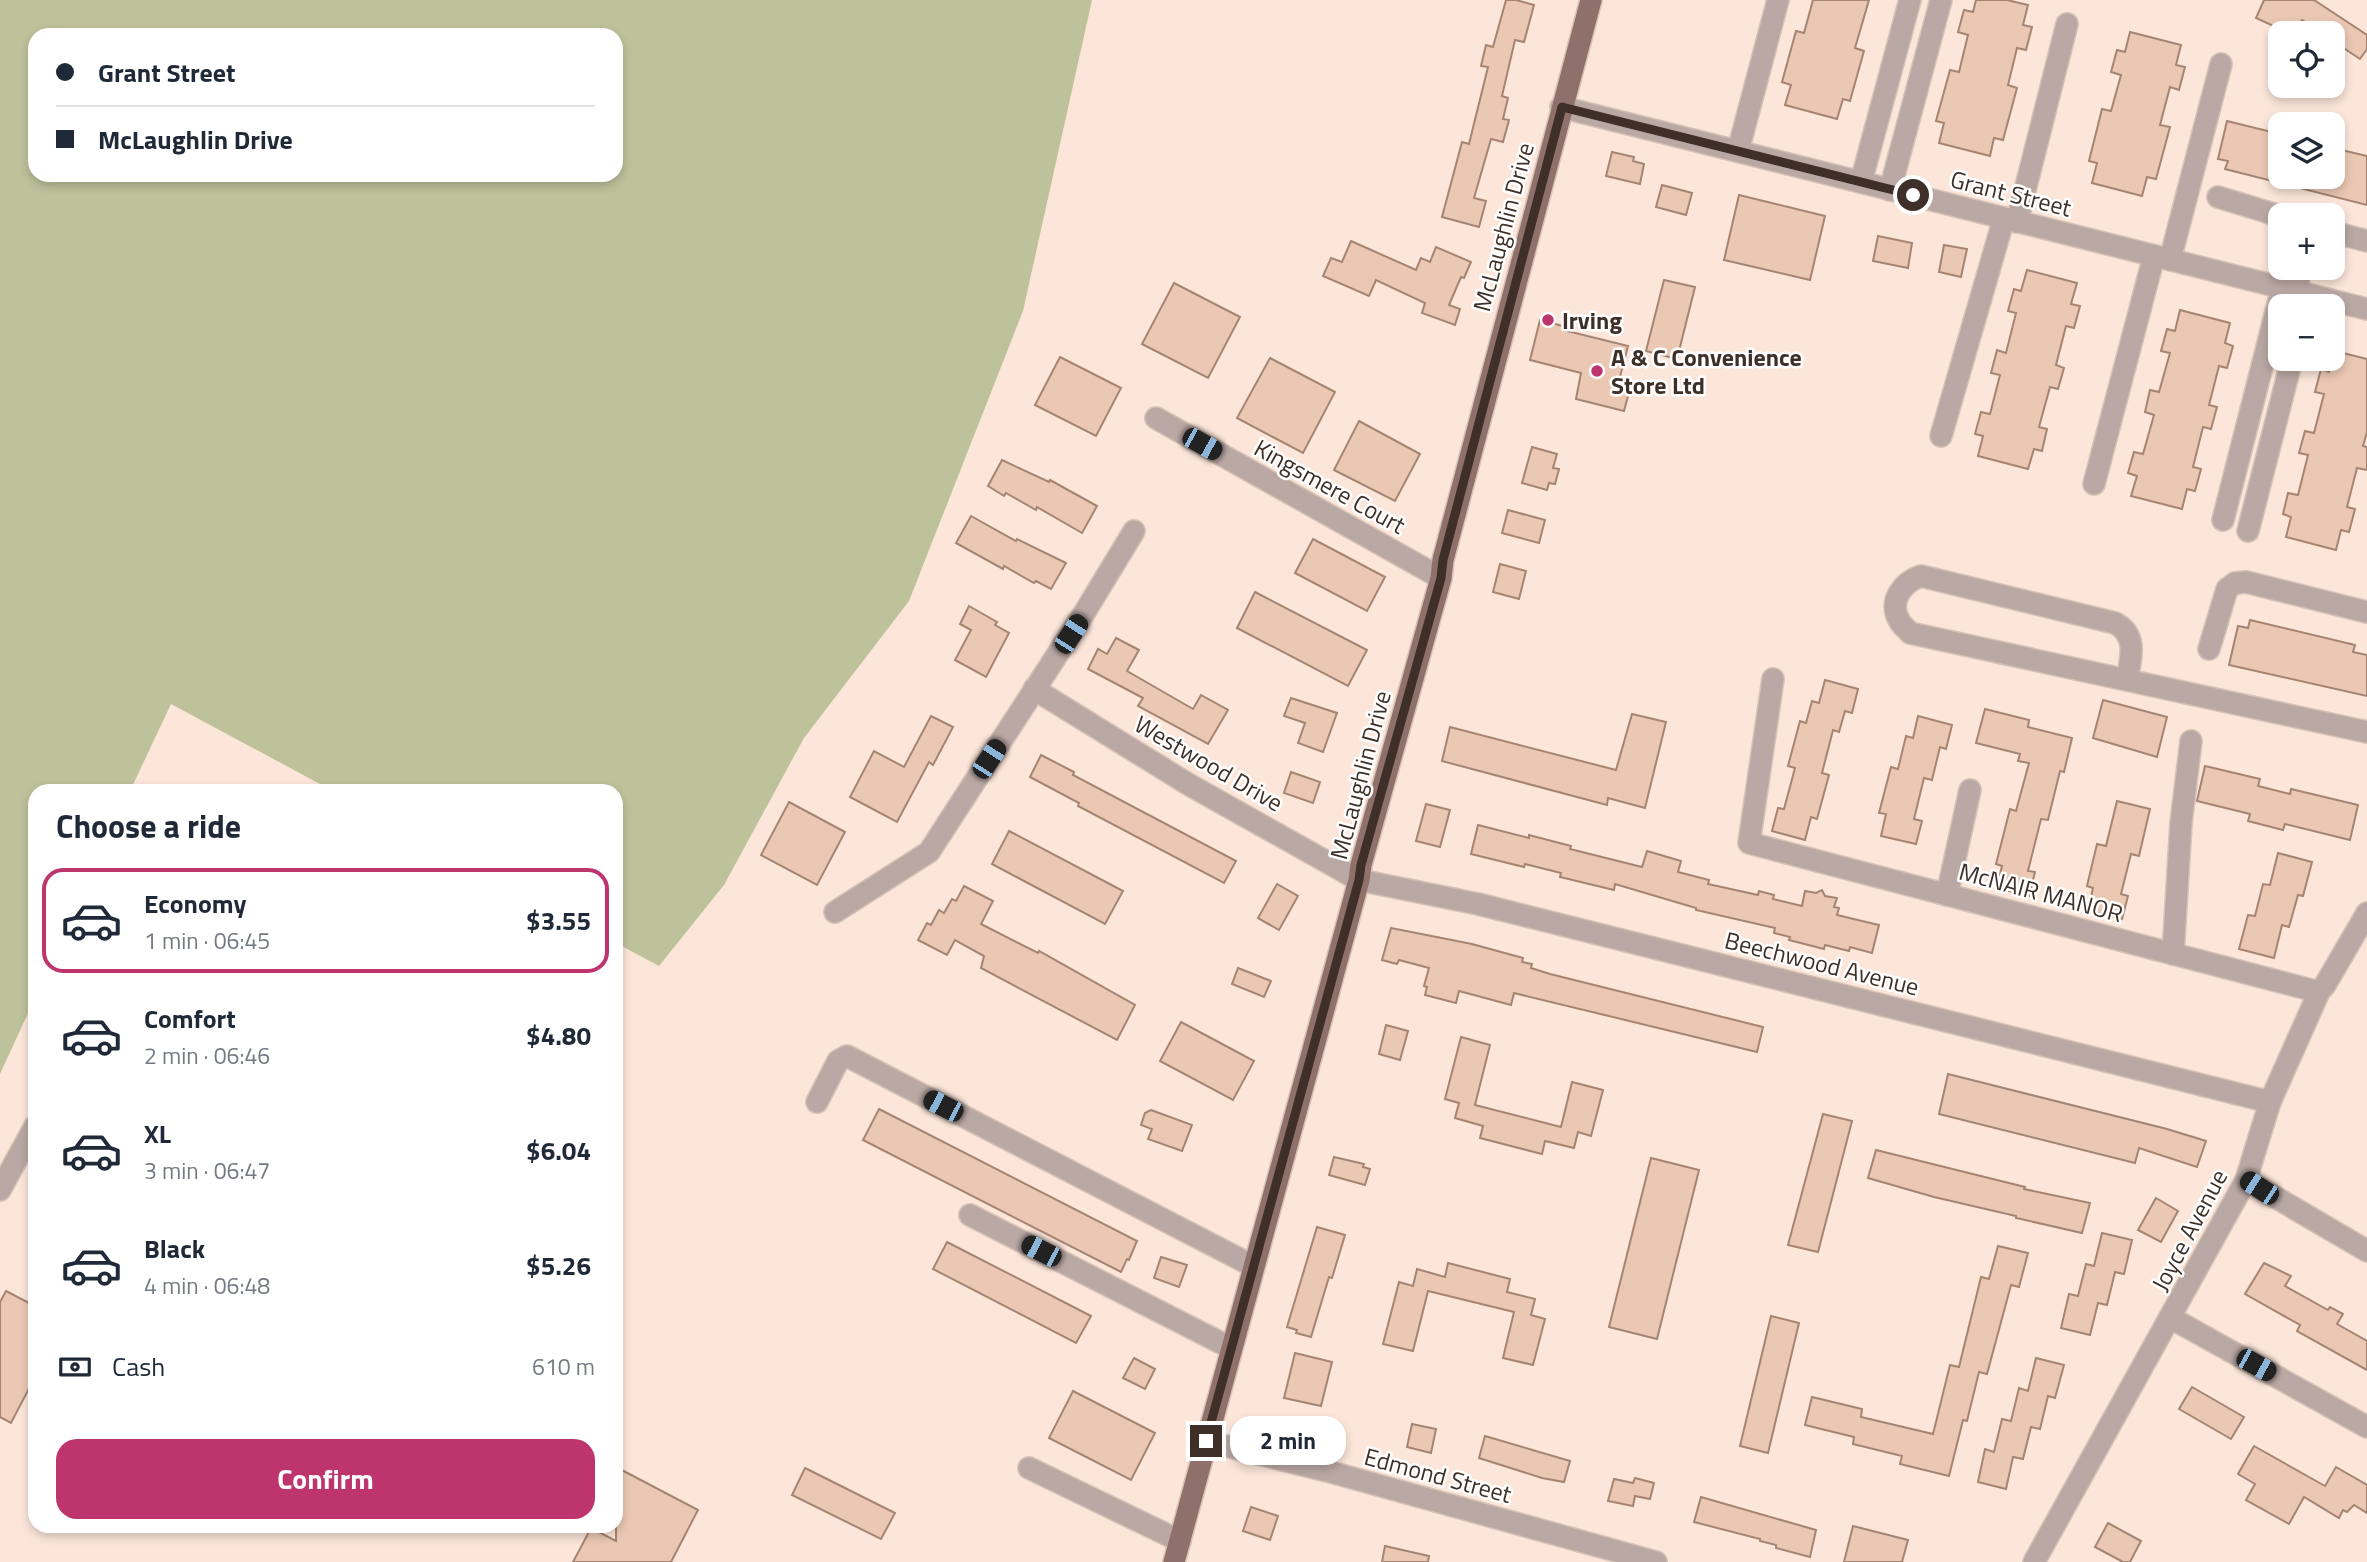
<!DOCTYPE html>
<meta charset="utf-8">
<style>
:root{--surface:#fff;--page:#f2f2f3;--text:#1f2937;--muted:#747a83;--line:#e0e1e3;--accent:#be346d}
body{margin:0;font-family:"Titillium Web",sans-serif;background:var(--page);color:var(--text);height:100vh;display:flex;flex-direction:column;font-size:26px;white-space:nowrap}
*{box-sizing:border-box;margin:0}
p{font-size:23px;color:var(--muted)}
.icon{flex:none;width:38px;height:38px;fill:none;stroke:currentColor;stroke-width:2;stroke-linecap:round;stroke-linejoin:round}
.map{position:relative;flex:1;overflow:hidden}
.side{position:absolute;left:28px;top:784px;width:595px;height:749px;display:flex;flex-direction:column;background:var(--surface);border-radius:21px;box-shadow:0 4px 10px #0003}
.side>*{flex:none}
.top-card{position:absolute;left:28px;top:28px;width:595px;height:154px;border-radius:21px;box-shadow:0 4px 10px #0003;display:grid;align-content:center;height:154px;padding:0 28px;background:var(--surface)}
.tools{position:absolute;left:2268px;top:21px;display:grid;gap:14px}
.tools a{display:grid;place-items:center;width:77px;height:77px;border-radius:14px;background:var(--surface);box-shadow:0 4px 10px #0003;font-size:35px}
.end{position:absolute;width:32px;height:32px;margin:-16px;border:9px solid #3e3028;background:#fff;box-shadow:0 0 0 4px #fff}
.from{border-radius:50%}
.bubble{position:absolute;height:49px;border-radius:21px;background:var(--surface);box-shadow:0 4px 10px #0003;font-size:23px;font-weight:700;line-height:49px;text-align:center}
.car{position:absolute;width:21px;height:42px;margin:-21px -10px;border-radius:9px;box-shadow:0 0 5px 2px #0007;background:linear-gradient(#222 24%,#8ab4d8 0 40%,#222 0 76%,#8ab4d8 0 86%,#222 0)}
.top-card b{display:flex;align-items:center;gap:24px;height:66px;font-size:26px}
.top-card b+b{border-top:2px solid var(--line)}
.top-card i{width:18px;height:18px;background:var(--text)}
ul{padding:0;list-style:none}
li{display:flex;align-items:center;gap:21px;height:105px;margin:0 14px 10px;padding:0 14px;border:4px solid transparent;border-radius:21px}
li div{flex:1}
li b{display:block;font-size:26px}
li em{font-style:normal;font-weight:700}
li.current{border-color:var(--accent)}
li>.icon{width:63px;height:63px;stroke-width:1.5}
h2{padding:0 28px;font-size:32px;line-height:84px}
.pay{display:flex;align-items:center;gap:18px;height:77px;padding:0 28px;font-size:26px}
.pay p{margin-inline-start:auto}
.primary-button{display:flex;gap:14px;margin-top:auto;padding:14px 28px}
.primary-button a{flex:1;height:80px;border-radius:21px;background:var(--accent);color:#fff;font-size:28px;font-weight:700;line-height:80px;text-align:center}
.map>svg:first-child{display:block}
</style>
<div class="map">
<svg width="2367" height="1562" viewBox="0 0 2367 1562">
<rect width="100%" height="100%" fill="#fce6da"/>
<path fill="#bec29b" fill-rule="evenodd" d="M0 0H1092L1023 311 909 601 804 738 724 885 659 966 616 943V791H333L171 704 130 791H35V998L0 1074ZM35 35H616V175H35Z"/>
<g fill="#ebc8b4" stroke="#a58571" stroke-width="2">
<path d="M1506 0H1516L1534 5 1524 42 1515 40 1502 96 1508 98 1503 119 1509 120 1503 142 1491 139 1474 198 1486 201 1479 227 1442 217 1462 142 1469 144 1488 67 1481 66 1486 45 1493 47Z"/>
<path d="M1813 0H1869L1855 48 1864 51 1850 101 1843 99 1837 119 1785 105 1791 85 1782 82 1796 31 1804 33Z"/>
<path d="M1976 0H2007L2028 5 2023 25 2032 27 2026 50 2017 48 2008 85 2017 88 2003 140 1994 138 1990 156 1939 143 1944 123 1936 121 1950 70 1959 72 1968 35 1958 32 1964 10 1973 12Z"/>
<path d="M2264 0H2314L2367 35V49L2360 59 2333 41V33H2322L2302 20 2296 33H2289L2256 18Z"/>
<path d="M2130 32 2181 45 2176 65 2185 67 2179 90 2170 87 2160 125 2170 127 2156 179 2147 177 2142 196 2092 183 2097 163 2089 161 2102 109 2111 111 2121 75 2111 72 2117 50 2125 52Z"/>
<path d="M2227 121 2280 134V177H2333V148L2367 156V205L2225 169 2228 161 2218 159Z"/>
<path d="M1612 152 1634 157 1633 161 1644 164 1640 184 1606 176Z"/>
<path d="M1662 185 1692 193 1686 215 1656 207Z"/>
<path d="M1739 195 1825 216 1810 280 1724 260Z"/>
<path d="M1878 236 1912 243 1908 268 1873 261Z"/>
<path d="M1351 241 1416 270 1421 258 1430 262 1436 247 1471 262 1464 278 1461 277 1449 305 1460 309 1455 325 1422 313 1425 303 1376 280 1369 296 1323 276 1331 258 1342 262Z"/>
<path d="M1944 245 1967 249 1961 277 1939 272Z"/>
<path d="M2027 270 2077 283 2071 304 2080 306 2074 328 2066 326 2056 365 2064 368 2058 389 2050 387 2039 427 2047 429 2042 451 2034 449 2028 469 1978 456 1983 436 1975 434 1981 412 1990 414 2000 375 1991 373 1997 350 2006 353 2016 313 2008 311 2014 289 2021 291Z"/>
<path d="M1664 280 1695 287 1677 359 1646 351Z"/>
<path d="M1174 283 1240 317 1208 378 1142 344Z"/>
<path d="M2180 310 2230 323 2225 343 2233 346 2227 368 2219 366 2209 405 2217 407 2211 429 2203 427 2193 467 2201 469 2195 491 2187 489 2182 509 2131 496 2137 476 2128 473 2134 452 2143 454 2154 415 2145 412 2150 390 2159 392 2170 353 2161 351 2167 329 2175 331Z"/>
<path d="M1540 320 1563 326V330L1628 346 1620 377 1632 381 1624 411 1576 399 1581 373 1530 360Z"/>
<path d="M2335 351 2367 359V432L2363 446 2367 447V470L2357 468 2347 507 2355 509 2349 532 2341 530 2336 550 2286 537 2291 517 2283 514 2288 493 2298 495 2308 455 2299 453 2305 431 2314 433 2324 394 2315 392 2321 369 2329 372Z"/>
<path d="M1060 357 1121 388 1096 436 1035 405Z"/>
<path d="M1270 358 1335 392 1303 453 1237 418Z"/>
<path d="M1359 421 1420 454 1395 501 1334 470Z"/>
<path d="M1532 447 1557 454 1553 468 1559 469 1555 484 1549 483 1547 490 1522 483Z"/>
<path d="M1002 460 1049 482 1050 480 1097 506 1082 533 1037 507 1036 510 1006 493 1004 496 988 486Z"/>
<path d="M1508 510 1545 520 1539 543 1502 533Z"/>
<path d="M971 516 1016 541 1017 539 1066 563 1051 589 1036 581 1034 583 1004 566 1003 569 956 543Z"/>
<path d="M1313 539 1385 577 1367 611 1295 573Z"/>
<path d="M1500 564 1526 571 1519 599 1493 592Z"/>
<path d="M1255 592 1367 650 1348 686 1237 628Z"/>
<path d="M969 606 997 622 995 625 1009 633 986 677 955 660 971 630 960 624Z"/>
<path d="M2250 620 2355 645 2353 652 2367 655V696L2229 665 2238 626 2248 628Z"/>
<path d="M1116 638 1139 650 1127 671 1193 709 1201 695 1228 710 1208 744 1138 706 1143 698 1088 669 1098 649 1107 654Z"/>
<path d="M1825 680 1858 689 1852 713 1845 711 1839 732 1833 730 1822 773 1829 775 1817 819 1811 817 1805 840 1772 831 1778 808 1784 809 1795 768 1788 766 1800 721 1806 723 1812 701 1819 703Z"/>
<path d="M1291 698 1337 713 1323 752 1298 743 1305 723 1284 716Z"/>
<path d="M2103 700 2167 717 2157 757 2093 738Z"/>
<path d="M1985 709 2029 720 2028 727 2072 738 2064 772 2060 771 2048 820 2041 819 2028 871 2035 872 2029 896 1997 888 2002 866 1996 864 2010 809 2016 811 2029 763 2018 761 2020 754 1976 743Z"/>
<path d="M1632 714 1666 722 1645 808 1608 798 1607 805 1442 761 1450 727 1616 770Z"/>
<path d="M931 716 953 727 933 765 929 762 897 822 850 797 874 751 904 767Z"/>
<path d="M1918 716 1952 725 1946 749 1940 747 1932 780 1924 778 1914 819 1922 821 1916 844 1881 836 1886 814 1879 813 1891 767 1898 769 1906 736 1913 738Z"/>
<path d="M1041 755 1074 772 1073 775 1236 861 1224 883 1078 806 1079 803 1030 777Z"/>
<path d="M2205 766 2260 779 2258 786 2290 794 2291 789 2358 805 2350 840 2285 824 2283 830 2248 821 2250 814 2197 801Z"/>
<path d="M1291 772 1320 782 1313 803 1284 793Z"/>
<path d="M2117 801 2150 809 2139 856 2131 854 2121 894 2128 896 2122 919 2088 911 2093 888 2087 886 2097 844 2106 846Z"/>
<path d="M789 802 845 832 817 885 761 855Z"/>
<path d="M1426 804 1450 810 1440 847 1416 841Z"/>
<path d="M1478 825 1529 838V835L1571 846 1570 849 1642 867 1647 851 1681 861 1678 872 1709 880 1708 884 1758 895 1759 891 1774 895 1773 899 1802 906 1805 891 1816 893 1822 890 1825 896 1837 898 1834 907 1839 908 1837 915 1879 925 1872 953 1850 947 1849 951 1825 945 1824 949 1789 940 1790 937 1774 933 1775 928 1696 910V908L1615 884 1614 890 1560 877 1561 873 1525 864 1524 867 1471 854Z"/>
<path d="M1009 831 1123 891 1105 924 992 864Z"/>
<path d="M2278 853 2312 862 2303 896 2298 895 2289 927 2282 925 2274 958 2239 949 2248 915 2255 916 2263 884 2270 885Z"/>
<path d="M1277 884 1298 896 1279 930 1258 918Z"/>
<path d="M964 886 993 901 981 924 1038 953 1039 951 1135 1005 1117 1040 981 968 984 956 955 940 947 955 918 940 927 923 931 925 939 910 944 913 952 899 956 901Z"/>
<path d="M1391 928 1472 944 1523 958 1522 962 1532 964 1531 968 1550 974 1763 1027 1757 1052 1514 993 1511 1005 1459 991 1456 1003 1425 995 1427 987 1424 986 1429 968 1399 960 1397 964 1382 960Z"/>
<path d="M1238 968 1271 981 1264 997 1232 984Z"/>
<path d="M1181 1022 1254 1061 1233 1100 1160 1061Z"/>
<path d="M1386 1025 1408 1031 1400 1060 1379 1054Z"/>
<path d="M1461 1037 1490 1045 1475 1105 1561 1127 1572 1082 1603 1090 1591 1136 1578 1132 1574 1148 1545 1141 1542 1154 1480 1138 1483 1126 1455 1118 1459 1103 1445 1099Z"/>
<path d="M1948 1074 2167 1129 2206 1141 2197 1167 2139 1148 2135 1163 1939 1114Z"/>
<path d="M879 1109 1137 1241 1129 1260 1127 1259 1121 1272 863 1140Z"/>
<path d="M1151 1110 1192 1125 1182 1151 1148 1139 1152 1129 1141 1125 1145 1113Z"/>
<path d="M1823 1114 1852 1121 1818 1252 1788 1245Z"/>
<path d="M1876 1150 2025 1187 2024 1189 2090 1203 2082 1233 2016 1218V1216L1934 1197 1868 1178Z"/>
<path d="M1334 1157 1364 1164 1363 1167 1370 1169 1365 1185 1329 1175Z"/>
<path d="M1651 1158 1699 1170 1657 1339 1609 1327Z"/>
<path d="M2156 1198 2178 1211 2161 1242 2138 1230Z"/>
<path d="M1317 1227 1345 1235 1332 1278 1329 1277 1311 1337 1296 1333 1297 1330 1287 1327Z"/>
<path d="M2102 1233 2132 1240 2124 1274 2115 1272 2107 1305 2098 1303 2090 1335 2061 1328 2069 1294 2078 1296 2086 1264 2094 1266Z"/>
<path d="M947 1242 1091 1316 1076 1343 933 1269Z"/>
<path d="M1998 1246 2028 1253 2019 1287 2011 1285 1987 1374 1979 1372 1967 1421 1963 1420 1949 1476 1900 1464 1902 1456 1853 1444 1854 1437 1805 1425 1812 1397 1862 1409 1861 1417 1933 1434 1950 1365 1959 1367 1981 1277 1989 1279Z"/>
<path d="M1161 1257 1187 1265 1179 1287 1154 1278Z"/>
<path d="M1448 1263 1510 1279 1507 1292 1535 1299 1531 1315 1545 1319 1533 1365 1503 1358 1514 1312 1428 1291 1413 1351 1383 1344 1399 1282 1413 1286 1417 1269 1445 1277Z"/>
<path d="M2264 1263 2291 1276 2285 1286 2328 1310 2330 1307 2343 1314 2337 1324 2367 1341V1370L2297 1331 2300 1325 2245 1294Z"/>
<path d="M6 1291 35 1306V1377L11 1423 0 1417V1302Z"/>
<path d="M1771 1316 1799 1323 1768 1453 1740 1446Z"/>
<path d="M1295 1353 1332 1362 1321 1406 1284 1398Z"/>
<path d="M1134 1358 1155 1369 1145 1389 1123 1378Z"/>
<path d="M2036 1358 2064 1365 2055 1398 2048 1396 2040 1429 2031 1427 2023 1459 2013 1457 2006 1489 1978 1482 1985 1449 1994 1452 2002 1419 2011 1421 2019 1388 2028 1391Z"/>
<path d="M2192 1387 2244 1417 2231 1439 2179 1409Z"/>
<path d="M1073 1391 1155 1433 1131 1480 1049 1438Z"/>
<path d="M1412 1424 1436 1429 1431 1453 1407 1447Z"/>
<path d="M1485 1436 1570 1461 1564 1482 1542 1478 1479 1458Z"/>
<path d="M2254 1446 2325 1486 2336 1467 2367 1485V1513L2354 1505 2347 1512 2343 1510 2339 1518 2304 1497 2289 1524 2246 1500 2255 1484 2238 1474Z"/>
<path d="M616 1467 698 1510 671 1562H573L591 1528 616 1541Z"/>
<path d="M805 1468 895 1513 881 1539 792 1495Z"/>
<path d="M1635 1478 1654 1483 1650 1499 1635 1496 1633 1506 1608 1501 1614 1479 1633 1483Z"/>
<path d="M1701 1497 1816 1530 1810 1557 1776 1548V1545L1760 1541V1539L1694 1522Z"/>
<path d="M1251 1507 1278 1516 1270 1540 1243 1531Z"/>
<path d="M2108 1523 2141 1541 2130 1562H2123L2095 1547Z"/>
<path d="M1853 1526 1908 1540 1902 1562H1844Z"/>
<path d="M1385 1546 1429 1556 1428 1562H1382Z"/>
</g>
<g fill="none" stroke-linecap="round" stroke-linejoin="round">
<defs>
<g id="minor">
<path d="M1561 107 2367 309"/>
<path d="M1738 151 1778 0"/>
<path d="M1861 182 1910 0"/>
<path d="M1890 190 1941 0"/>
<path d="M2218 197 2280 216"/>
<path d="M2017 222 2067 24"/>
<path d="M2333 232 2367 241"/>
<path d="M2170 260 2221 64"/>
<path d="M2296 292 2301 268"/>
<path d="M1156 418 1441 578"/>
<path d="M1941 436 2004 218"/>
<path d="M2094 484 2154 256"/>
<path d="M2223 520 2282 288"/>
<path d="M2248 531 2292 359"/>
<path d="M2209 649 2227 589 2235 583 2246 582 2367 612"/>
<path d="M1773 679 1749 843 2319 992"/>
<path d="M2127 680C2131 658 2138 635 2115 623L1921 576C1903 582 1888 601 1899 620 1901 625 1907 629 1910 633L2367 732"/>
<path d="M1034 689 1188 784 1359 880 1478 904 2270 1102"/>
<path d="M1947 895 1970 790"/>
<path d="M835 912 929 852 1083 615 1134 531"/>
<path d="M2173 954 2181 823 2191 741"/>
<path d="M817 1102 838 1061 847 1056 1253 1266"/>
<path d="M2246 1180 2367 1251"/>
<path d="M0 1190 35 1126"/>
<path d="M970 1215 1231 1348"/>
<path d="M2171 1318 2367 1427"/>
<path d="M1206 1441 1327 1471 1656 1562"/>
<path d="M1029 1468 1180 1541"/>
<path d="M2034 1562 2246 1180 2270 1102 2319 992 2325 985 2367 913"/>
</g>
<path id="major" d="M1174 1562 1359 880 1361 865 1441 578 1443 560 1591 0"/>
</defs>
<use href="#minor" stroke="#d6c2b6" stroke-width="24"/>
<use href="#major" stroke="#d6c2b6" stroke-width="24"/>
<use href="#minor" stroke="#baa8a4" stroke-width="21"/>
<use href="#major" stroke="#90706a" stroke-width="21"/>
</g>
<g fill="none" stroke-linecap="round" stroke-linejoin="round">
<path stroke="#3e3028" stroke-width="9" d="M1206 1441 1359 880 1361 865 1441 578 1443 560 1562 107 1913 195"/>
</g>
<g fill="#be346d" stroke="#fff" stroke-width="2.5">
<circle cx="1548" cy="320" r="7"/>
<circle cx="1597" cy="371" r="7"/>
</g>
<g text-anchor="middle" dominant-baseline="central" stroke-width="5" stroke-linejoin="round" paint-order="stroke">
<g font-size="24" fill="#3e3028" stroke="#fff">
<text transform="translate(2011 193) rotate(14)">Grant Street</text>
<text transform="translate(1503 227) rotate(-75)">McLaughlin Drive</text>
<text transform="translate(1330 486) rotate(29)">Kingsmere Court</text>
<text transform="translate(1209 763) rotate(30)">Westwood Drive</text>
<text transform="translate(1360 775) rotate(-75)">McLaughlin Drive</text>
<text transform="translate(2041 892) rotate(15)">McNAIR MANOR</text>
<text transform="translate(1822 963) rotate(14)">Beechwood Avenue</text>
<text transform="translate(2189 1230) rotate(-62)">Joyce Avenue</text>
<text transform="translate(1438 1475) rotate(15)">Edmond Street</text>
</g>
<g font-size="24" font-weight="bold" fill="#3e3028" stroke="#fff" text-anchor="start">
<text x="1562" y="320">Irving</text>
<text x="1611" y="357">A &amp; C Convenience<tspan x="1611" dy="28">Store Ltd</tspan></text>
</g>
</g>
</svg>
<div class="tools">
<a><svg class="icon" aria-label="locate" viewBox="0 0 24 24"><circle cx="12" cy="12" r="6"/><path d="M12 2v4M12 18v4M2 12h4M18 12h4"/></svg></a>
<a><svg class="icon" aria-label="layers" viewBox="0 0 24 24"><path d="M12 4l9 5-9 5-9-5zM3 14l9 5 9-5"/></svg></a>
<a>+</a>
<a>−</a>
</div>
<i class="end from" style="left:1913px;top:195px"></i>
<i class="end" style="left:1206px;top:1441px"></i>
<div class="bubble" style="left:1230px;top:1416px;width:116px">2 min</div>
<i class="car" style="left:1202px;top:444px;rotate:119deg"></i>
<i class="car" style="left:1071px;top:634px;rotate:33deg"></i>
<i class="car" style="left:989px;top:759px;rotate:33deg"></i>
<i class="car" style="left:943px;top:1106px;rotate:297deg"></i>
<i class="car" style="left:2259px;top:1188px;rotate:303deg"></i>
<i class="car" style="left:1041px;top:1251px;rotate:297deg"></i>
<i class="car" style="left:2256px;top:1365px;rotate:119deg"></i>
<div class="top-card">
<b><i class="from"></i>Grant Street</b>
<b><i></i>McLaughlin Drive</b>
</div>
<section class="side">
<h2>Choose a ride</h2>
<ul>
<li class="current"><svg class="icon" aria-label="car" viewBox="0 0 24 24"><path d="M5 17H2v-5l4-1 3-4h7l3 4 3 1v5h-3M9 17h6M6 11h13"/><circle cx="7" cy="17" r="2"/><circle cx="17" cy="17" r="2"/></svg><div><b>Economy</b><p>1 min · 06:45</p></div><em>$3.55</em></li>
<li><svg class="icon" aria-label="car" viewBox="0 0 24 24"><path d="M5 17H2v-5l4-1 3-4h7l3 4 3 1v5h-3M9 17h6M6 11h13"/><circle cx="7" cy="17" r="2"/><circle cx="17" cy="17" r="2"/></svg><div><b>Comfort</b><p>2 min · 06:46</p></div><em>$4.80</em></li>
<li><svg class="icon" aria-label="car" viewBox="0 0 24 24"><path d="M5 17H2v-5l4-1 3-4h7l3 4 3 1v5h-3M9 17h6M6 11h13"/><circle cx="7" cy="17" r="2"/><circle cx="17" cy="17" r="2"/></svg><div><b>XL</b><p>3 min · 06:47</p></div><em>$6.04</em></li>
<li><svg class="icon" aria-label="car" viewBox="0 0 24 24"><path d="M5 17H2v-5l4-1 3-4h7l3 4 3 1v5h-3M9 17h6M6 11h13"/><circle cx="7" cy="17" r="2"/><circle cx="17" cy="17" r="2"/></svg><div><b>Black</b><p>4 min · 06:48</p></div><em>$5.26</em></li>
</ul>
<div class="pay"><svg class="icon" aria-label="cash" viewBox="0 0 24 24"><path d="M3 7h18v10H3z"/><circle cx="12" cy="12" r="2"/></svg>Cash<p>610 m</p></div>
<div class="primary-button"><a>Confirm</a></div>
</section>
</div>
